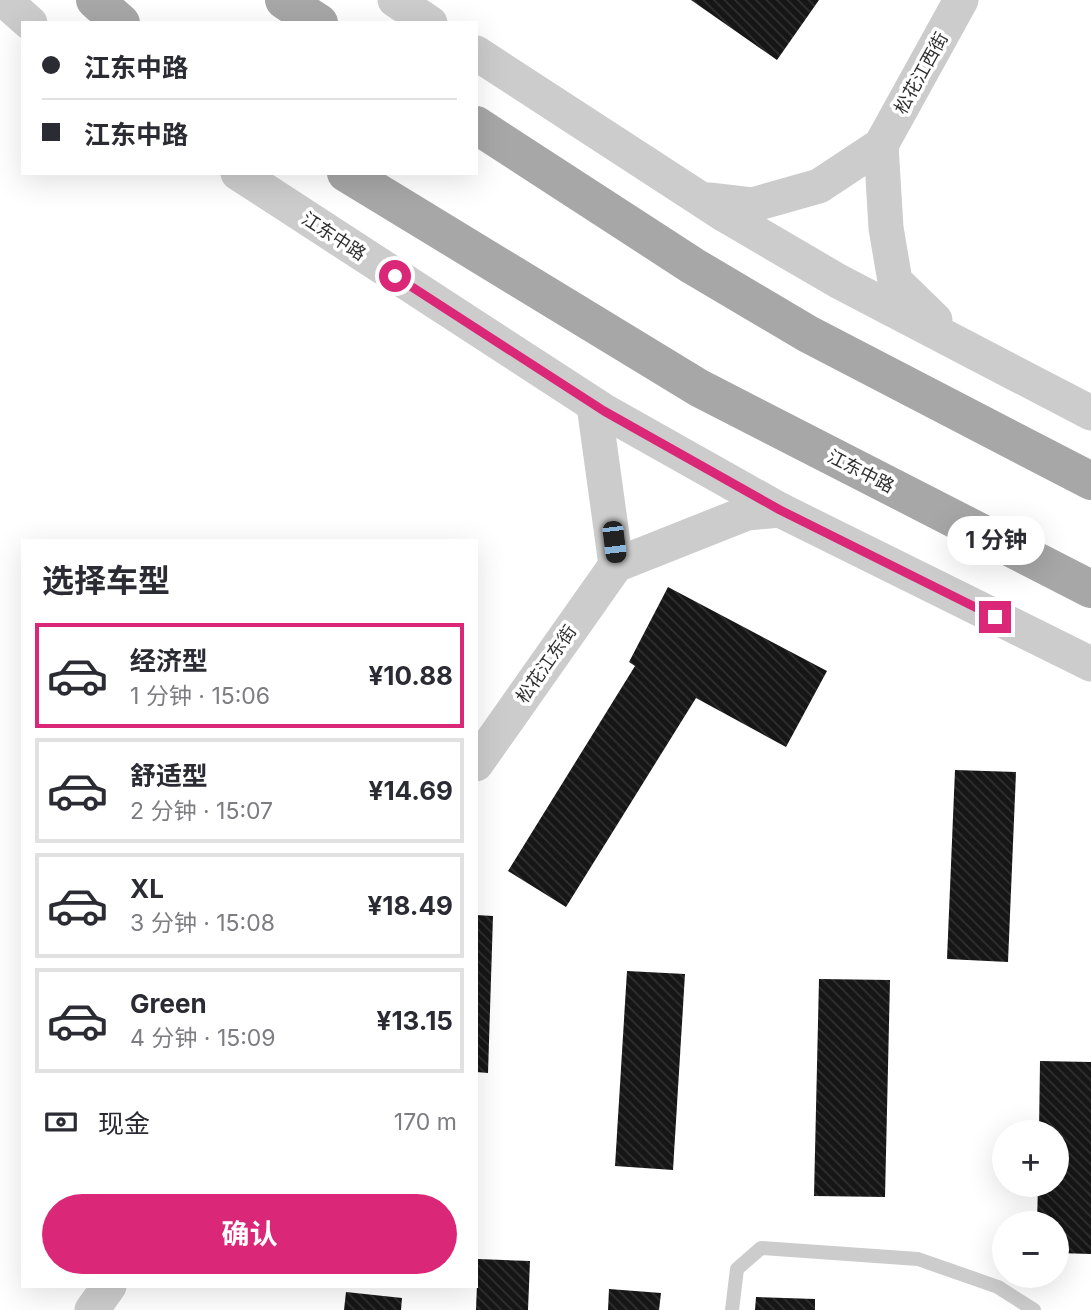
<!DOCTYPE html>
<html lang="zh">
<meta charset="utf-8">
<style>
:root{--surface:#fff;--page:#f2f2f3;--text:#2b2b33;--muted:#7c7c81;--line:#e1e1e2;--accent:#db2777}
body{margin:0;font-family:Inter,"Noto Sans SC",sans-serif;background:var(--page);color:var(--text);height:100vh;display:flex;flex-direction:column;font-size:26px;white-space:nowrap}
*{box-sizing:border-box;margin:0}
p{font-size:23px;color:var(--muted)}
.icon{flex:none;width:38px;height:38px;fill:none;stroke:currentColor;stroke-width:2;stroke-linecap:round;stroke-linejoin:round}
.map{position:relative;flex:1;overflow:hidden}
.details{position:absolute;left:21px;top:539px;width:457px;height:749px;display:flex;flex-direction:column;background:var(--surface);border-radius:0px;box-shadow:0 7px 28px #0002}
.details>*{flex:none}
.banner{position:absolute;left:21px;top:21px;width:457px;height:154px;border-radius:0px;box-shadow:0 7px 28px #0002;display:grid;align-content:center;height:154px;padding:0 21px;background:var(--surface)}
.controls{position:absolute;left:992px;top:1120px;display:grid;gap:14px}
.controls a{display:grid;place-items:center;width:77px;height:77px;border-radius:50%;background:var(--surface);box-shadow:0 7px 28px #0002;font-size:35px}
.end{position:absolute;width:32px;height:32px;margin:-16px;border:9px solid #db2777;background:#fff;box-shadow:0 0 0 4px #fff}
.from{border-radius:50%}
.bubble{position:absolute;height:49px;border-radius:24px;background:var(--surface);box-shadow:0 7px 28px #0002;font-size:23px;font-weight:700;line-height:49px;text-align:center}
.car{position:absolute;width:21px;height:42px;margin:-21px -10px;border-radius:9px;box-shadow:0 0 5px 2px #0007;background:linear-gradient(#222 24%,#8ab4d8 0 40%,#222 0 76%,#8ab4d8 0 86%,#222 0)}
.banner b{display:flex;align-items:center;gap:24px;height:66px;font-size:26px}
.banner b+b{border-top:2px solid var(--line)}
.banner i{width:18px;height:18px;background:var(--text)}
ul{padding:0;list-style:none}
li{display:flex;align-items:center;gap:21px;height:105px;margin:0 14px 10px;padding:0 7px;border:4px solid var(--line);border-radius:0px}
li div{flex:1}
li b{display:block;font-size:26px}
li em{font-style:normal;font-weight:700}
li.active{border-color:var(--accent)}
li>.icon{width:63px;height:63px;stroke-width:1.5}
h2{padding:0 21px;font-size:32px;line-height:84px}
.pay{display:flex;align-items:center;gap:18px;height:77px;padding:0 21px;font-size:26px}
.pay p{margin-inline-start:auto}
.action{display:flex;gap:14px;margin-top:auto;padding:14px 21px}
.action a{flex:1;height:80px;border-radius:42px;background:var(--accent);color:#fff;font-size:28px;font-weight:700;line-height:80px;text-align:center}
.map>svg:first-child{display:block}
</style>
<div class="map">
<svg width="1091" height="1310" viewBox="0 0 1091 1310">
<defs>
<pattern id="building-back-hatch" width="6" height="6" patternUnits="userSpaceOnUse" patternTransform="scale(1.75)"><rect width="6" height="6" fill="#161616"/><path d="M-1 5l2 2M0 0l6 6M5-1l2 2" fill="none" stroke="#303030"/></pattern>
</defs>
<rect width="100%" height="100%" fill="#fff"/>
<g fill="url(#building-back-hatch)">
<path d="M691 0H819L777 60Z"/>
<path d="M668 587 827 671 786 747 696 698 566 907 508 871 635 666 629 662Z"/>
<path d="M955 770 1016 772 1008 962 947 959Z"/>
<path d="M476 915 493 916 488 1073 476 1072Z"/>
<path d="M627 971 685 974 673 1170 615 1166Z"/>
<path d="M819 979 890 980 885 1197 814 1196Z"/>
<path d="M1040 1061 1091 1062V1254L1057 1253V1223H1037L1038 1185H1057V1132H1039Z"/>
<path d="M478 1259 530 1261 528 1310H476Z"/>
<path d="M609 1289 661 1293 659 1310H608Z"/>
<path d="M346 1292 402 1298 401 1310H344Z"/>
<path d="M756 1297 815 1299V1310H755Z"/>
</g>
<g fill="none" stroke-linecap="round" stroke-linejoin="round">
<path stroke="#ccc" stroke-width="14" d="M732 1310 737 1269 761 1248 918 1259 998 1287 1034 1310"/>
<g stroke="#ccc" stroke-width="35">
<path d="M4 0 30 23"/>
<path d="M395 0 430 23"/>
<path d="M476 53 725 215 838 281 1091 413"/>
<path d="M881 145 886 228 895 281 935 320"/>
<path d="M238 173 604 411 780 510 1091 664"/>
<path d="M709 200 752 205 819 186 881 145 961 0"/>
<path d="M594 405 616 565"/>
<path d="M616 565 747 513 780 510"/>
<path d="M476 764 616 565"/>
<path d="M92 1310 109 1286"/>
</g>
<g stroke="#a7a7a7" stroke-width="38">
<path d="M95 0 121 23"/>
<path d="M284 0 319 23"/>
<path d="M476 125 693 266 808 334 1091 481"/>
<path d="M346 173 699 388 1091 589"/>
</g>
</g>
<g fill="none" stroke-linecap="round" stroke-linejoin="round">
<path stroke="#db2777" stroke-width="9" d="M395 276 604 411 780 510 995 617"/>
</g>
<g text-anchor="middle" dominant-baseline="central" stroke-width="7" stroke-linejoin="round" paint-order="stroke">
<g font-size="18" fill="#2f2f2f" stroke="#fff">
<text transform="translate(921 73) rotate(-61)">松花江西街</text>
<text transform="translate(334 236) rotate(33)">江东中路</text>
<text transform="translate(861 471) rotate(27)">江东中路</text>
<text transform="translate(546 664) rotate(-55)">松花江东街</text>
</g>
</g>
</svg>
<div class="controls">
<a>+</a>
<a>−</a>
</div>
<i class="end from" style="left:395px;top:276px"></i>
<i class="end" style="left:995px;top:617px"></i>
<div class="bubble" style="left:947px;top:516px;width:98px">1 分钟</div>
<i class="car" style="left:614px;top:542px;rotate:173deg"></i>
<div class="banner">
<b><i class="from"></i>江东中路</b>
<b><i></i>江东中路</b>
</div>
<section class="details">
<h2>选择车型</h2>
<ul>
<li class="active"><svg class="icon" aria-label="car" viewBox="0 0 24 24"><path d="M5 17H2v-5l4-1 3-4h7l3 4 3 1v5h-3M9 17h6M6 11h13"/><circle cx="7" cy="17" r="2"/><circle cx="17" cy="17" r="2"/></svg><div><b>经济型</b><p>1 分钟 · 15:06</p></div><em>¥10.88</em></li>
<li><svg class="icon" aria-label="car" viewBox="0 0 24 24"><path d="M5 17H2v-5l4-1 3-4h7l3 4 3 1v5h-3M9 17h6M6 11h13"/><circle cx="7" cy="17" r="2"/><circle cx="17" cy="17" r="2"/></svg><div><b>舒适型</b><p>2 分钟 · 15:07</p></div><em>¥14.69</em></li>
<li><svg class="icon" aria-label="car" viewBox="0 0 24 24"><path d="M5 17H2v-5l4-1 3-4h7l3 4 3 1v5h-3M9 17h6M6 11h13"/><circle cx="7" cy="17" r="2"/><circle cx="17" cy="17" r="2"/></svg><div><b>XL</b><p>3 分钟 · 15:08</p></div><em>¥18.49</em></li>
<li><svg class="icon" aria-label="car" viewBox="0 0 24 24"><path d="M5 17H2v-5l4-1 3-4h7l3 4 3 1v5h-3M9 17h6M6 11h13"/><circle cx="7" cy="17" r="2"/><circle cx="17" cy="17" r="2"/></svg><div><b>Green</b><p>4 分钟 · 15:09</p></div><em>¥13.15</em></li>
</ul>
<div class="pay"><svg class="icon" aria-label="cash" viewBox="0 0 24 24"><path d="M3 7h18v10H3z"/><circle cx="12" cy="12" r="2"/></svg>现金<p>170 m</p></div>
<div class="action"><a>确认</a></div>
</section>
</div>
